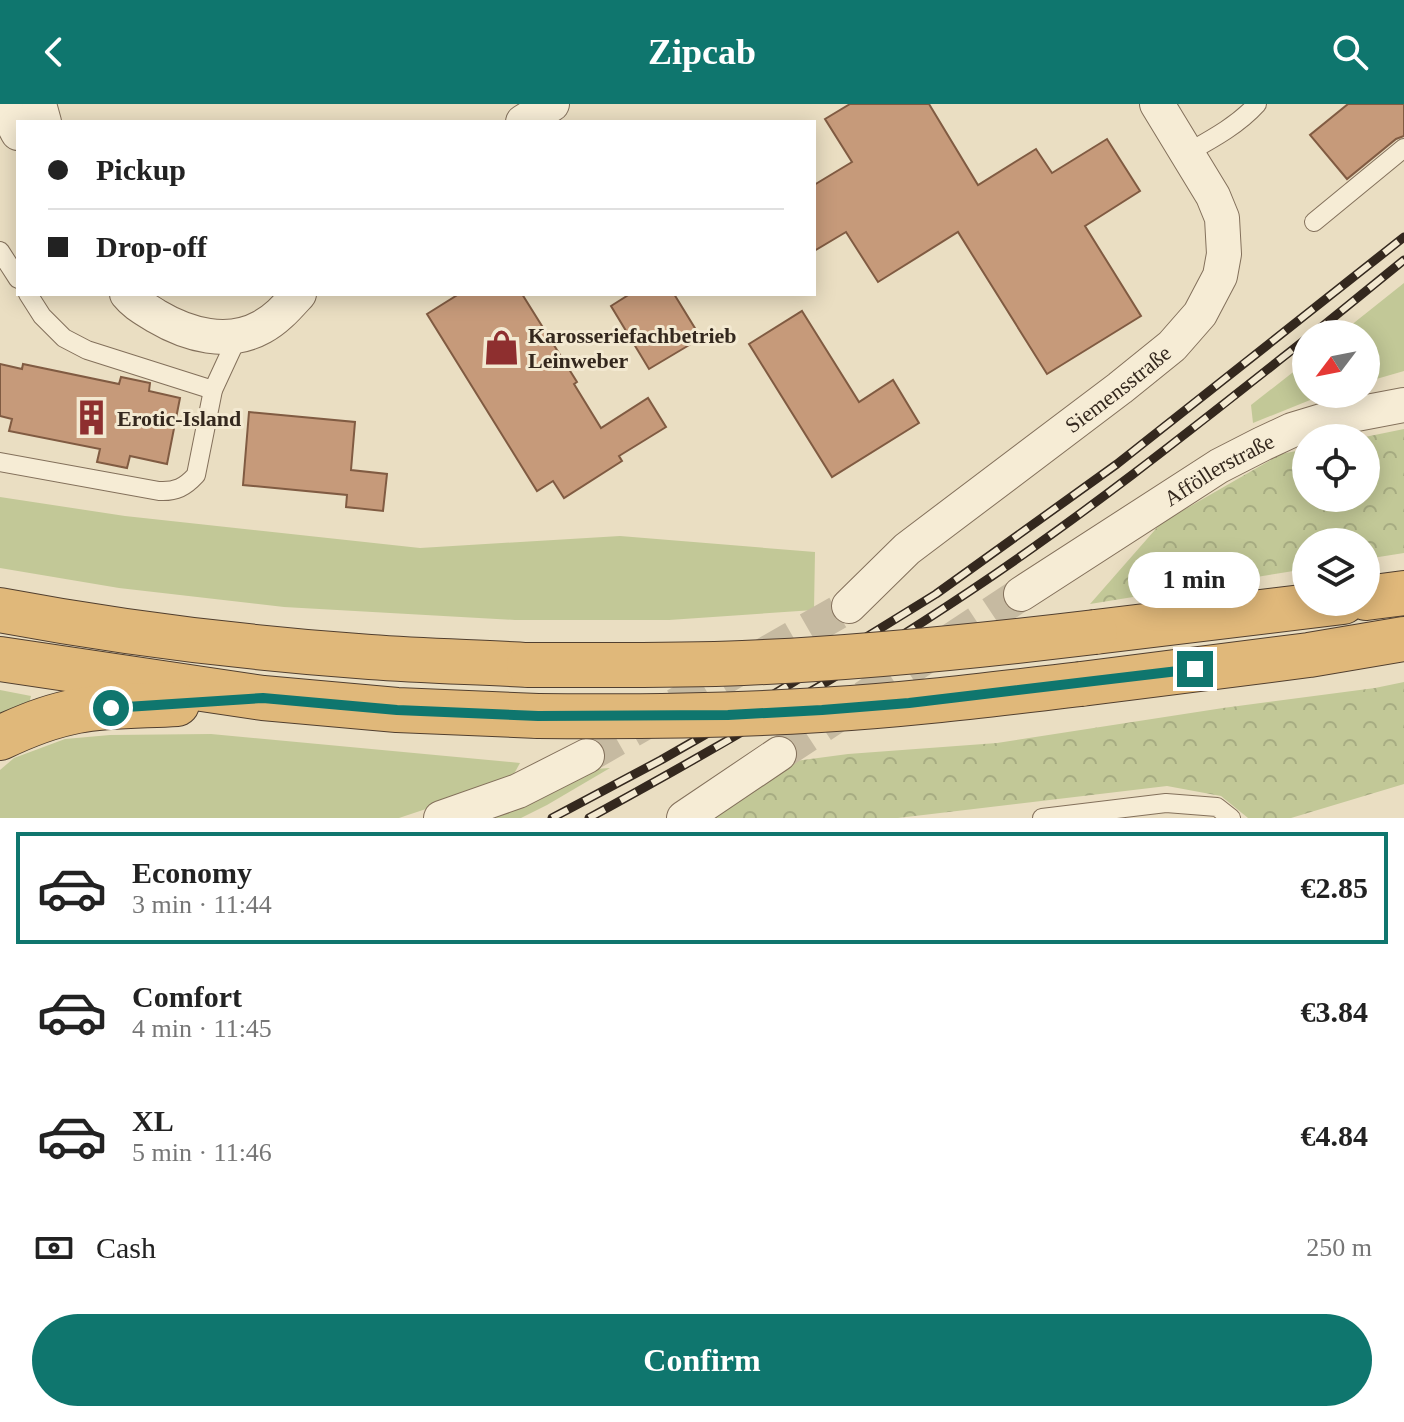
<!DOCTYPE html>
<meta charset="utf-8">
<style>
:root{--surface:#fff;--page:#f2f2f2;--text:#222;--muted:#767676;--line:#e0e0e0;--accent:#0f766e}
body{margin:0;font-family:Georgia,serif;background:var(--page);color:var(--text);height:100vh;display:flex;flex-direction:column;font-size:30px;white-space:nowrap}
*{box-sizing:border-box;margin:0}
p{font-size:26px;color:var(--muted)}
.icon{flex:none;width:44px;height:44px;fill:none;stroke:currentColor;stroke-width:2;stroke-linecap:round;stroke-linejoin:round}
.map{position:relative;height:714px;overflow:hidden}
.side{display:flex;flex-direction:column;background:var(--surface);flex:1}
.side>*{flex:none}
.hud{position:absolute;left:16px;top:16px;width:800px;height:176px;border-radius:0px;box-shadow:0 4px 20px #0003;display:grid;align-content:center;height:176px;padding:0 32px;background:var(--surface)}
.needle{width:52px;rotate:238deg}
.tools{position:absolute;left:1292px;top:216px;display:grid;gap:16px}
.tools a{display:grid;place-items:center;width:88px;height:88px;border-radius:50%;background:var(--surface);box-shadow:0 4px 20px #0003;font-size:40px}
.end{position:absolute;width:36px;height:36px;margin:-18px;border:10px solid #0f766e;background:#fff;box-shadow:0 0 0 4px #fff}
.from{border-radius:50%}
.bubble{position:absolute;height:56px;border-radius:28px;background:var(--surface);box-shadow:0 4px 20px #0003;font-size:26px;font-weight:700;line-height:56px;text-align:center}
.hud b{display:flex;align-items:center;gap:28px;height:76px;font-size:30px}
.hud b+b{border-top:2px solid var(--line)}
.hud i{width:20px;height:20px;background:var(--text)}
ul{padding:14px 0 0;list-style:none}
li{display:flex;align-items:center;gap:24px;height:112px;margin:0 16px 12px;padding:0 16px;border:4px solid transparent;border-radius:0px}
li div{flex:1}
li b{display:block;font-size:30px}
li em{font-style:normal;font-weight:700}
li.on{border-color:var(--accent)}
li>.icon{width:72px;height:72px;stroke-width:1.5}
.pay{display:flex;align-items:center;gap:20px;height:88px;padding:0 32px;font-size:30px}
.pay p{margin-inline-start:auto}
.button{display:flex;gap:16px;margin-top:auto;padding:16px 32px}
.button a{flex:1;height:92px;border-radius:48px;background:var(--accent);color:#fff;font-size:32px;font-weight:700;line-height:92px;text-align:center}
header{display:flex;justify-content:space-between;align-items:center;height:104px;padding:0 32px;background:var(--accent);color:#fff;font-size:36px;font-weight:700}
.map>svg:first-child{display:block}
</style>
<header><svg class="icon" aria-label="back" viewBox="0 0 24 24"><path d="M15 5l-7 7 7 7"/></svg>Zipcab<svg class="icon" aria-label="search" viewBox="0 0 24 24"><circle cx="10" cy="10" r="6"/><path d="M15 15l6 6"/></svg></header>
<div class="map">
<svg width="1404" height="714" viewBox="0 0 1404 714">
<defs>
<pattern id="forest-crowns" width="20" height="18" patternUnits="userSpaceOnUse" patternTransform="scale(2)"><rect width="20" height="18" fill="#c2c897"/><path d="M2 6a3 3 0 1 1 6 0M12 15a3 3 0 1 1 6 0" fill="none" stroke="#a7ac82"/></pattern>
</defs>
<rect width="100%" height="100%" fill="#eadec2"/>
<g fill="#c2c897">
<path d="M1404 179V267L1366 278V230H1340Z"/>
<path d="M1306 258V290H1325L1253 319 1251 301Z"/>
<path d="M0 393 125 412 420 444 620 432 815 448 814 506 669 516H515L284 503 119 484 0 464Z"/>
<path d="M0 586 31 592 28 604 0 616Z"/>
<path d="M211 630 520 659 510 677 399 714H0V666L14 654 65 635 110 631Z"/>
<path d="M610 664 547 701 521 714H485L579 666Z"/>
</g>
<g fill="url(#forest-crowns)">
<path d="M1404 325V449L1366 455V438H1306V465L1090 500 1161 419 1281 350 1306 345V394H1366V334H1360Z"/>
<path d="M1404 578V680L1291 714H1248L1221 692 1167 682 898 714H705L788 658 848 650 997 639 1223 604 1375 584Z"/>
</g>
<g fill="#c69a7a" stroke="#805b42" stroke-width="2">
<path d="M850 0H929L978 81 1036 45 1052 69 1107 35 1140 87 1085 122 1141 212 1047 270 958 128 878 178 846 128 814 147V81L852 58 825 15Z"/>
<path d="M1348 0H1404V32L1396 35 1347 75 1310 31Z"/>
<path d="M459 190H522L577 278 574 280 601 324 648 294 666 323 619 352 622 357 564 394 553 377 537 387 427 210Z"/>
<path d="M630 190H674L701 234 649 265 611 202Z"/>
<path d="M802 207 859 298 893 276 919 319 832 373 749 240Z"/>
<path d="M0 260 22 265 23 260 119 280 121 273 150 279 149 287 180 294 167 360 130 352 127 364 97 358 100 345 9 327 12 315 0 312Z"/>
<path d="M249 308 355 318 351 366 387 370 383 407 346 403 347 391 243 381Z"/>
</g>
<g fill="none" stroke-linecap="round" stroke-linejoin="round">
<g stroke="#c6baa1" stroke-width="34" stroke-dasharray="34 17" stroke-linecap="butt">
<path d="M779 650 1021 490"/>
<path d="M587 652 849 502"/>
</g>
<defs>
<g id="service">
<path d="M1187 49C1212 35 1238 21 1257 0"/>
<path d="M1314 118 1404 44"/>
<path d="M0 147 18 175"/>
<path d="M28 190 42 212 64 234 87 246 213 286"/>
<path d="M0 358 159 387C176 388 185 383 196 371L213 286 238 232"/>
<path d="M1042 714 1166 699 1217 703 1231 714"/>
</g>
<g id="minor">
<path d="M3 0 18 29"/>
<path d="M39 0 44 18"/>
<path d="M523 18 552 0"/>
<path d="M127 190C135 200 145 205 156 212 188 231 228 242 262 223 277 215 288 202 299 190"/>
<path id="s1" d="M1021 490 1219 362 1262 340 1292 326 1325 316 1404 301"/>
<path id="s2" d="M849 502 907 445 1120 284 1172 242 1200 210 1220 172 1224 150 1222 114 1213 92 1157 0"/>
<path d="M441 714 518 687 587 652"/>
<path d="M684 714 779 650"/>
</g>
<g id="trunk">
<path d="M1366 494 1404 489"/>
<path d="M0 506C122 529 246 544 370 553 423 557 476 558 529 561"/>
<path d="M1095 528 1343 498"/>
<path d="M0 555 263 594 397 606 538 612"/>
<path d="M1081 580 1309 551 1404 535"/>
<path d="M0 634C25 622 50 612 77 607 108 601 145 602 177 600"/>
</g>
</defs>
<use href="#service" stroke="#83705b" stroke-width="20"/>
<use href="#minor" stroke="#83705b" stroke-width="36"/>
<use href="#trunk" stroke="#513f2f" stroke-width="46"/>
<use href="#service" stroke="#f6ecd5" stroke-width="18"/>
<use href="#minor" stroke="#f6ecd5" stroke-width="34"/>
<use href="#trunk" stroke="#e0b87a" stroke-width="44"/>
<defs>
<g id="rail">
<path d="M1313 230 1404 156"/>
<path d="M552 714 661 656 748 606 936 490 1117 360 1404 133"/>
<path d="M589 714C719 643 847 569 970 487 1087 409 1196 322 1306 235"/>
</g>
</defs>
<use href="#rail" stroke="#34281e" stroke-width="9"/>
<use href="#rail" stroke="#f3e9d1" stroke-width="6" stroke-dasharray="18" stroke-linecap="butt"/>
<defs>
<g id="trunk-bridge">
<path d="M529 561C600 561 672 562 743 559 861 554 978 542 1095 528"/>
<path d="M538 612C632 613 726 612 820 606 907 601 994 590 1081 580"/>
</g>
</defs>
<use href="#trunk-bridge" stroke="#513f2f" stroke-width="46" stroke-linecap="butt"/>
<use href="#trunk-bridge" stroke="#e0b87a" stroke-width="44"/>
</g>
<g fill="none" stroke-linecap="round" stroke-linejoin="round">
<path stroke="#0f766e" stroke-width="10" d="M111 604 263 594 397 606 538 612 728 611 822 606 909 599 1195 565"/>
</g>
<defs>
<symbol id="shop-bare" viewBox="-9 -9 18 18"><path d="M-5-2.5h2.3a2.7 3.5 0 0 1 5.4 0H5L5.5 6h-11ZM-1.5-2.5h3a1.5 2.3 0 0 0-3 0Z" fill="#8e2f2f" stroke="#f3e9d1" stroke-width="2.5" paint-order="stroke"/></symbol>
<symbol id="building-bare" viewBox="-9 -9 18 18"><path d="M-4-6H4V6H1V3H-1V6H-4ZM-2.5-4.3h1.7v1.8h-1.7ZM.8-4.3h1.7v1.8H.8ZM-2.5-1h1.7V.8h-1.7ZM.8-1h1.7V.8H.8Z" fill="#8e2f2f" stroke="#f3e9d1" stroke-width="2.5" paint-order="stroke"/></symbol>
</defs>
<g fill-rule="evenodd">
<use href="#shop-bare" x="476" y="218" width="51" height="51"/>
<use href="#building-bare" x="66" y="288" width="51" height="51"/>
</g>
<g text-anchor="middle" dominant-baseline="central" stroke-width="6" stroke-linejoin="round" paint-order="stroke">
<g font-size="22" font-weight="bold" fill="#34281e" stroke="#f3e9d1" text-anchor="start">
<text x="528" y="231">Karosseriefachbetrieb<tspan x="528" dy="25">Leinweber</tspan></text>
<text x="117" y="314">Erotic-Island</text>
</g>
<g font-size="22" fill="#34281e" stroke="#f3e9d1">
<text stroke="none"><textPath href="#s2" startOffset="346">Siemensstraße</textPath></text>
<text stroke="none"><textPath href="#s1" startOffset="234">Afföllerstraße</textPath></text>
</g>
</g>
</svg>
<div class="tools">
<a><svg class="needle" viewBox="-14 -14 28 28"><path d="M0-13l5 13h-10z" fill="#e53935"/><path d="M0 13l5-13h-10z" fill="#767676"/></svg></a>
<a><svg class="icon" aria-label="locate" viewBox="0 0 24 24"><circle cx="12" cy="12" r="6"/><path d="M12 2v4M12 18v4M2 12h4M18 12h4"/></svg></a>
<a><svg class="icon" aria-label="layers" viewBox="0 0 24 24"><path d="M12 4l9 5-9 5-9-5zM3 14l9 5 9-5"/></svg></a>
</div>
<i class="end from" style="left:111px;top:604px"></i>
<i class="end" style="left:1195px;top:565px"></i>
<div class="bubble" style="left:1128px;top:448px;width:132px">1 min</div>
<div class="hud">
<b><i class="from"></i>Pickup</b>
<b><i></i>Drop-off</b>
</div>
</div>
<section class="side">
<ul>
<li class="on"><svg class="icon" aria-label="car" viewBox="0 0 24 24"><path d="M5 17H2v-5l4-1 3-4h7l3 4 3 1v5h-3M9 17h6M6 11h13"/><circle cx="7" cy="17" r="2"/><circle cx="17" cy="17" r="2"/></svg><div><b>Economy</b><p>3 min · 11:44</p></div><em>€2.85</em></li>
<li><svg class="icon" aria-label="car" viewBox="0 0 24 24"><path d="M5 17H2v-5l4-1 3-4h7l3 4 3 1v5h-3M9 17h6M6 11h13"/><circle cx="7" cy="17" r="2"/><circle cx="17" cy="17" r="2"/></svg><div><b>Comfort</b><p>4 min · 11:45</p></div><em>€3.84</em></li>
<li><svg class="icon" aria-label="car" viewBox="0 0 24 24"><path d="M5 17H2v-5l4-1 3-4h7l3 4 3 1v5h-3M9 17h6M6 11h13"/><circle cx="7" cy="17" r="2"/><circle cx="17" cy="17" r="2"/></svg><div><b>XL</b><p>5 min · 11:46</p></div><em>€4.84</em></li>
</ul>
<div class="pay"><svg class="icon" aria-label="cash" viewBox="0 0 24 24"><path d="M3 7h18v10H3z"/><circle cx="12" cy="12" r="2"/></svg>Cash<p>250 m</p></div>
<div class="button"><a>Confirm</a></div>
</section>
